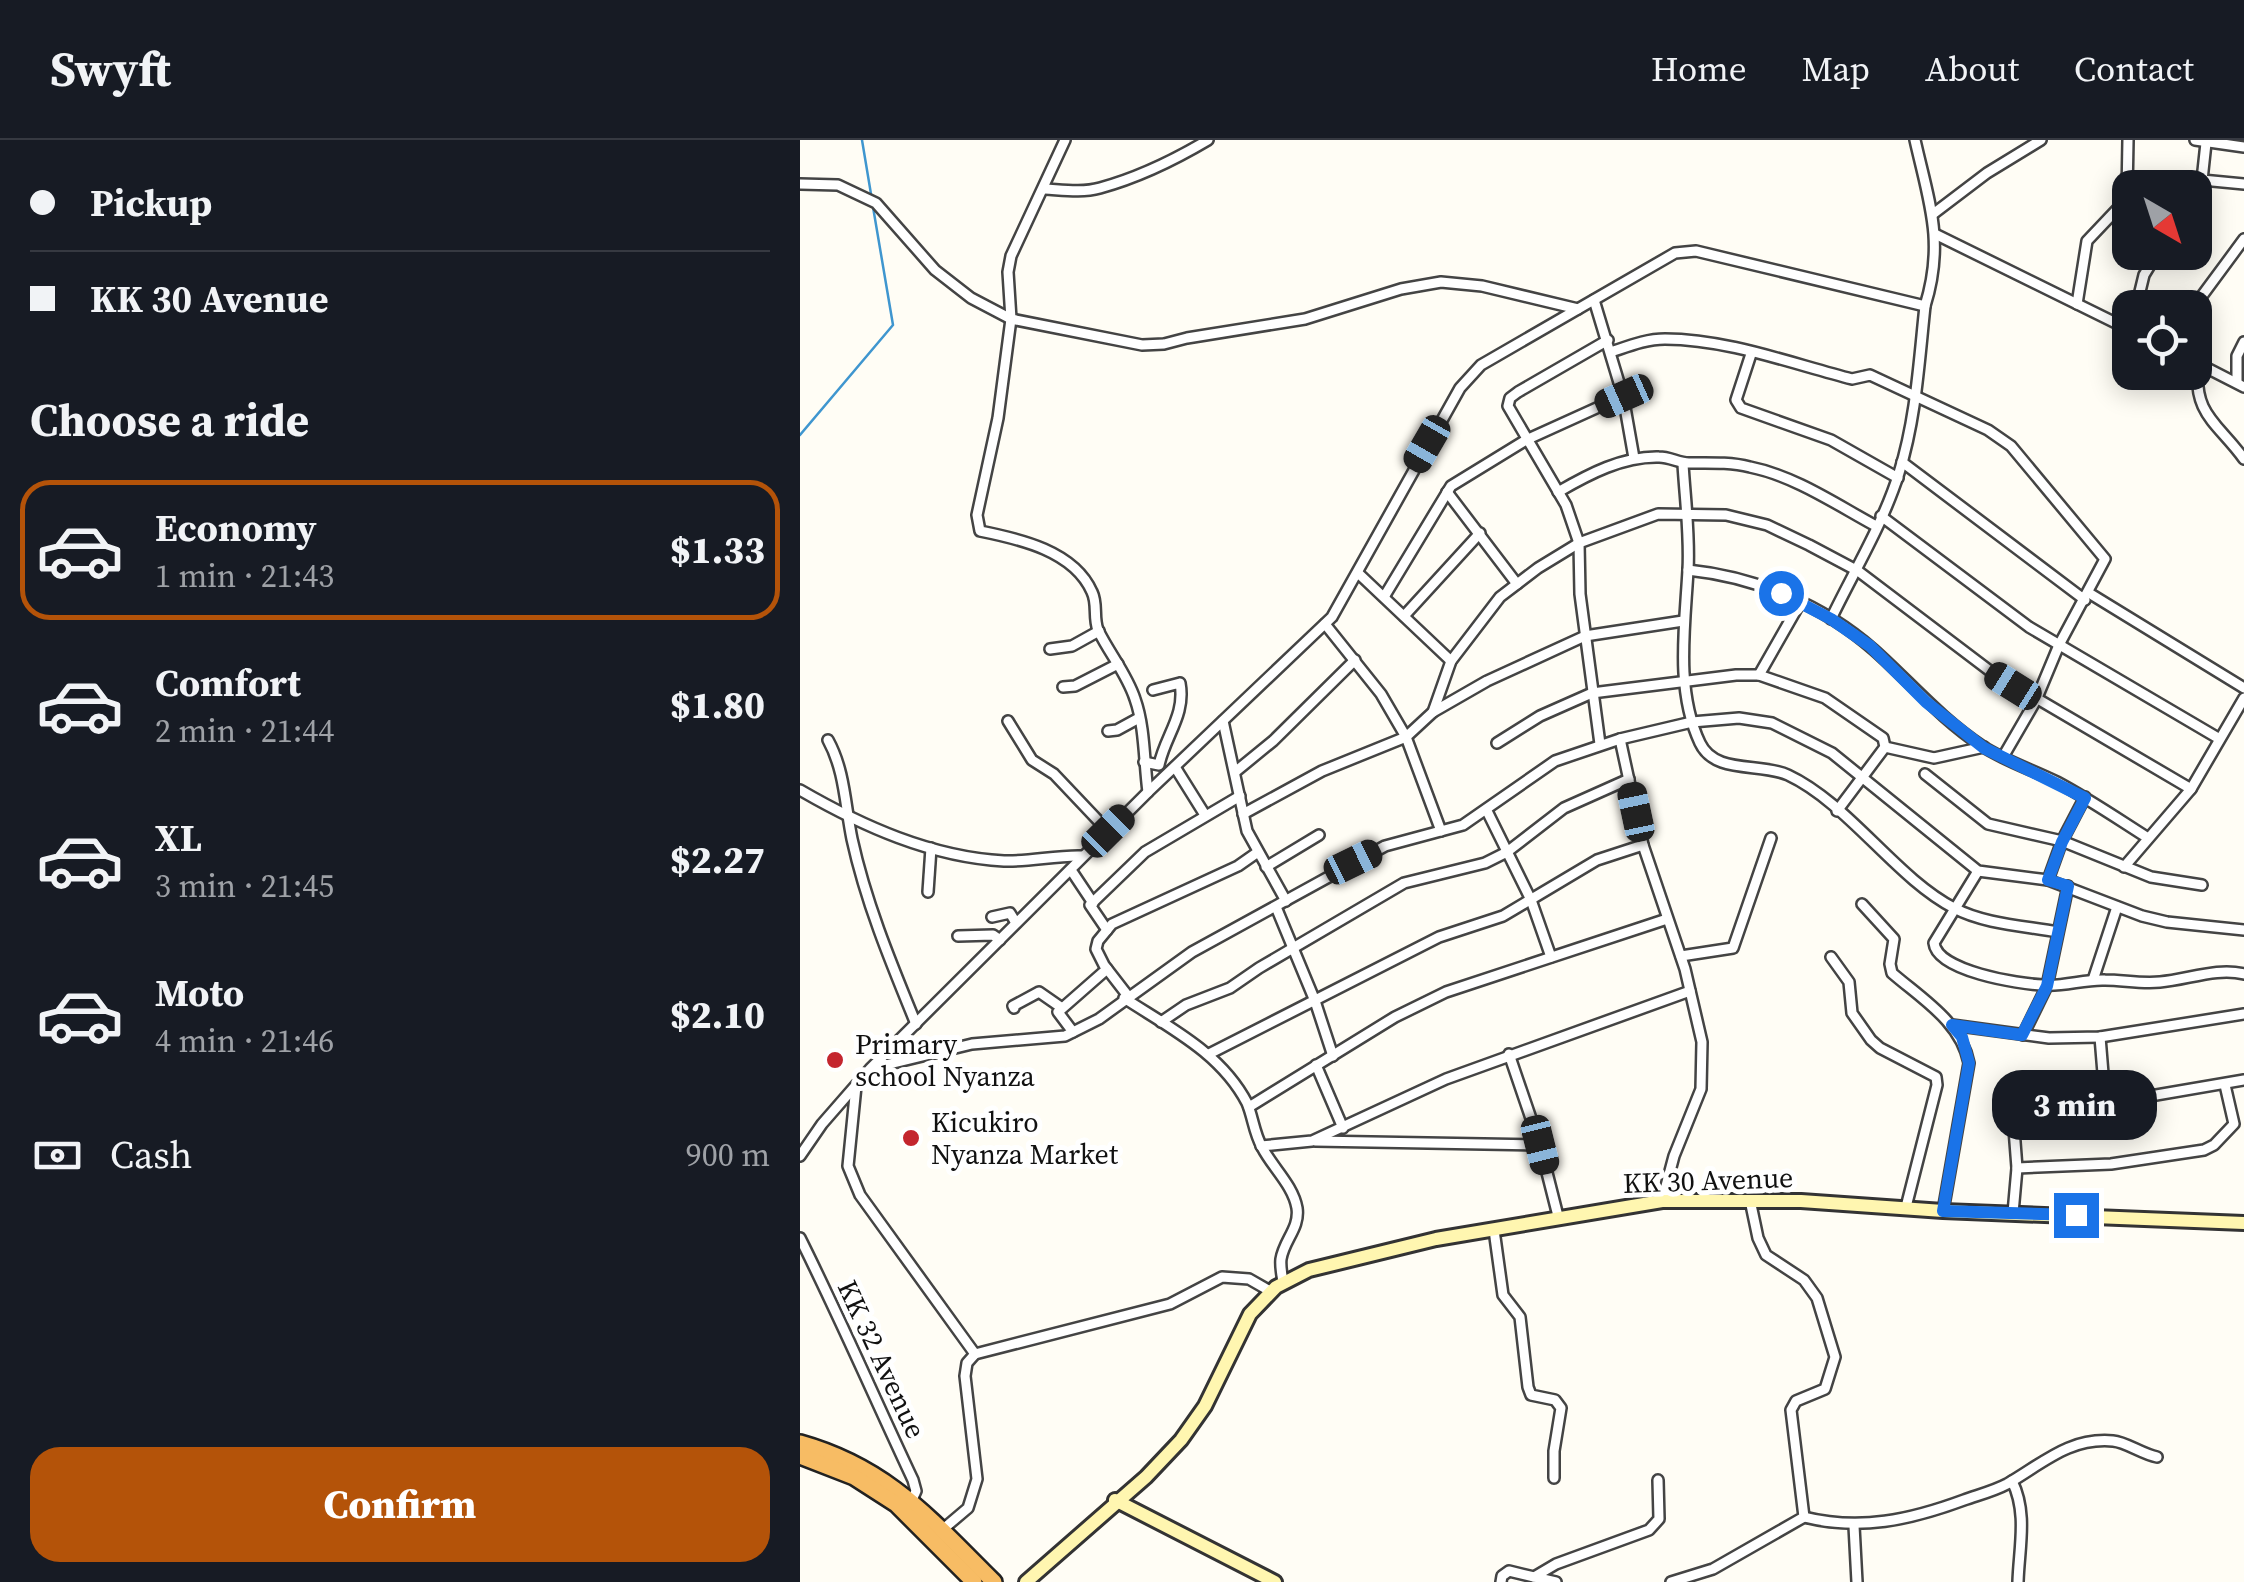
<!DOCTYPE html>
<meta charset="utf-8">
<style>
:root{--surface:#171b24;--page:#242831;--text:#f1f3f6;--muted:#9ea1a6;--line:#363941;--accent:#b45309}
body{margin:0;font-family:"Source Serif 4",serif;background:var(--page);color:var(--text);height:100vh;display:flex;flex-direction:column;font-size:38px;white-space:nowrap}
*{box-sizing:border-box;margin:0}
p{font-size:32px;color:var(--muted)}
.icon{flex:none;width:55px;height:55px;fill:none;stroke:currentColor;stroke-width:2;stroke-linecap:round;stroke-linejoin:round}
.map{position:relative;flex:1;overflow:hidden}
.drawer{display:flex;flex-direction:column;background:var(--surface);width:800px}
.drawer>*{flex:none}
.banner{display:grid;align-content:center;height:220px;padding:0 30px;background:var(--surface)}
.needle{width:65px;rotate:141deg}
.controls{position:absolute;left:1312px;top:30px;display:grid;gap:20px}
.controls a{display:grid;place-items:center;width:100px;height:100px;border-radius:20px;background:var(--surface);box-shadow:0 5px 25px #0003;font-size:50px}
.end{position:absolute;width:45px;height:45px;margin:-22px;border:12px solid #1a73e8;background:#fff;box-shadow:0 0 0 5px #fff}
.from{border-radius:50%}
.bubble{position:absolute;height:70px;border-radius:30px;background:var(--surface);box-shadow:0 5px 25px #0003;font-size:32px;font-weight:800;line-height:70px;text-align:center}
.car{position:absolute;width:30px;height:60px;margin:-30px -15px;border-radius:12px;box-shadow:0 0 8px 2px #0007;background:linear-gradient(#222 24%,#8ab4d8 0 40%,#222 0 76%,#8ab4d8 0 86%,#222 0)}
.banner b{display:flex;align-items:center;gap:35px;height:95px;font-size:38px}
.banner b+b{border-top:2px solid var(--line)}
.banner i{width:25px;height:25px;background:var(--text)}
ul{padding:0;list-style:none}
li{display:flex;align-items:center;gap:30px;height:140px;margin:0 20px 15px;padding:0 10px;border:5px solid transparent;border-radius:30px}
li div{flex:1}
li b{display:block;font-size:38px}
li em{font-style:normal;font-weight:800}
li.selected{border-color:var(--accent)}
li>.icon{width:90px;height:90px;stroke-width:1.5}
h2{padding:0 30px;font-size:45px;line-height:120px}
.pay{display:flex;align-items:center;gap:25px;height:110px;padding:0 30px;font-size:38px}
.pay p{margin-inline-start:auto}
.action{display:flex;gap:20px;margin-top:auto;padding:20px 30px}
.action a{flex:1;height:115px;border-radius:30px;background:var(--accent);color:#fff;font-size:40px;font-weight:800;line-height:115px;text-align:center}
header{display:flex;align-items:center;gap:60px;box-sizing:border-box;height:140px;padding:0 50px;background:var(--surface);border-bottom:2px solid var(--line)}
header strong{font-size:48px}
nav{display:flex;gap:55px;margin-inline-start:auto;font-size:35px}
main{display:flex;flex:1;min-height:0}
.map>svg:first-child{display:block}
</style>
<header>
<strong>Swyft</strong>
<nav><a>Home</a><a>Map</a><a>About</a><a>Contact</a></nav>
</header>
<main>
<section class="drawer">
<div class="banner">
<b><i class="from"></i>Pickup</b>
<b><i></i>KK 30 Avenue</b>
</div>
<h2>Choose a ride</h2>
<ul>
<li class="selected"><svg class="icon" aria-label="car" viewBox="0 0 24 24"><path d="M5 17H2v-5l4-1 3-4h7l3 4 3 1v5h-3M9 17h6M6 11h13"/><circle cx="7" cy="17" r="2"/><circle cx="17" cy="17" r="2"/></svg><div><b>Economy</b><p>1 min · 21:43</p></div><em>$1.33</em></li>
<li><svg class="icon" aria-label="car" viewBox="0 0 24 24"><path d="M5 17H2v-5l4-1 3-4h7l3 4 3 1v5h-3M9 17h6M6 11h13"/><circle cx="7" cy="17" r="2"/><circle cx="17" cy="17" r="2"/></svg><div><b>Comfort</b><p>2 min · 21:44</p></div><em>$1.80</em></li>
<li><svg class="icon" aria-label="car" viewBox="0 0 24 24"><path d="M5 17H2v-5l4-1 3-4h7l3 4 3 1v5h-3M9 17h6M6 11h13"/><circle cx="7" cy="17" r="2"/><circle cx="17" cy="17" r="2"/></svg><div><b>XL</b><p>3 min · 21:45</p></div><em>$2.27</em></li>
<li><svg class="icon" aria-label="car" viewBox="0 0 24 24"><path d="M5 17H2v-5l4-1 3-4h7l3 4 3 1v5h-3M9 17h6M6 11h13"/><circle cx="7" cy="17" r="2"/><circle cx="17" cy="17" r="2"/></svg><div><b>Moto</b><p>4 min · 21:46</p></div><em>$2.10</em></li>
</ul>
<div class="pay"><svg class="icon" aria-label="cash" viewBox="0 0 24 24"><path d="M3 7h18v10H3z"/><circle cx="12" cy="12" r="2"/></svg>Cash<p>900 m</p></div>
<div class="action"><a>Confirm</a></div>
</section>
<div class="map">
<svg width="1444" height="1442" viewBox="0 0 1444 1442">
<rect width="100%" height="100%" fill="#fffdf5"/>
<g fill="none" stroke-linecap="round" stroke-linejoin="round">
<g stroke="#3f96cf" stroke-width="2.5">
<path d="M62 0 71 54"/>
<path d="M0 295 93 185 73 67"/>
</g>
<defs>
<g id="minor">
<path d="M265 0 211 116 208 132 211 179 198 278 177 375 180 391C220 399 274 411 292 452 298 464 293 477 298 490 309 513 327 534 335 559 345 587 344 622 348 652"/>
<path d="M1395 0 1444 7"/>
<path d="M1402 40 1444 44"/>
<path d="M0 44 38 45 76 63 135 130 171 158 211 179 342 205 364 204 387 198 505 179 601 149 641 142 682 146 778 169"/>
<path d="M245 49C263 50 282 53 300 48 337 38 376 19 408 0"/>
<path d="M1395 59 1402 40 1406 3"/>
<path d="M1133 74 1187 33 1241 0"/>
<path d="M1135 94 1330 190"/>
<path d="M794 160 823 256 834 318"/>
<path d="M1277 164 1287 101 1323 63 1327 54 1328 0"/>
<path d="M1336 168 1344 135 1358 112"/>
<path d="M1393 168 1444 99"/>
<path d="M811 212C829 206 846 199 865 199 927 199 993 224 1052 239L1070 235 1188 290 1211 306 1305 419 1259 505 1236 560 1203 617"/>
<path d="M951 214 936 260 941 268 1031 300 1098 338"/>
<path d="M1397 223 1444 247"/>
<path d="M1398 224C1393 275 1417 282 1444 319"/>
<path d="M1437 242V216L1444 202"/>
<path d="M1102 322 1285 460"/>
<path d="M883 324C885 358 890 395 888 430 885 486 875 550 900 603 915 635 960 622 988 635 1048 663 1097 739 1154 768 1184 784 1225 786 1258 792"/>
<path d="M647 352 717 444"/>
<path d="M758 352C789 334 823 316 859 317 870 317 879 323 889 323 910 323 930 322 950 327 995 336 1037 365 1076 386"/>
<path d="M1081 376 1229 487 1418 598"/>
<path d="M888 430C956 437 1023 465 1074 510 1110 542 1141 579 1182 606 1205 621 1233 630 1257 642 1289 659 1318 679 1348 698"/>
<path d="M558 433 651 521"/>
<path d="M1289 453 1444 548"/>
<path d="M584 457 651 346 726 300 823 256"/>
<path d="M604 476 680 393"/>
<path d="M1031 479C1054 431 1083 384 1099 333 1116 279 1119 222 1125 166"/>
<path d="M525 484 581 554 606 597 641 691"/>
<path d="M250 509 272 506 299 491"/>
<path d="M959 535 1000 463"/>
<path d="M263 547 275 546 318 524"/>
<path d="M633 572 687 541 785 496 883 481"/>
<path d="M208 581 232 620 254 634 308 691"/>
<path d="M423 581 447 691 486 761"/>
<path d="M308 591 317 590 339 578"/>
<path d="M820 599 843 705 885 829 902 902 901 949 874 1016 862 1061"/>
<path d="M28 600C45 631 45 665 52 699 66 763 91 823 116 884"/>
<path d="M697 603 740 576 792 553 936 535H959L1025 558 1083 598 1085 607 1037 671"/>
<path d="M800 604 780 454 779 403 766 365 708 266 710 258 718 252 808 200"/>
<path d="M1085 607 1134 618 1184 607"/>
<path d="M344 622 359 625C365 596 386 575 380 543L353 550"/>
<path d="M375 627 405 675"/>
<path d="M435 632 473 601 555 520"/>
<path d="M1125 634 1188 684 1262 701 1351 737 1402 745"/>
<path d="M0 650C62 686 131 717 204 721 230 722 256 715 282 716"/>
<path d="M687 671 731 760 751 817"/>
<path d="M443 674 522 631 606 597 633 572 651 521 700 457 738 428 779 403 858 374 926 375 967 385 1009 405 1058 431 1190 531 1391 649"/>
<path d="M466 727 519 695"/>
<path d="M1324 727 1391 649 1444 558"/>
<path d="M1178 731 1134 803C1137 831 1218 844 1243 845 1264 847 1284 839 1305 840 1323 840 1341 844 1360 842 1387 840 1417 827 1444 834"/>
<path d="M273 733 293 763"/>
<path d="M1248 740 1262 701 1285 657"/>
<path d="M128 752 131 708"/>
<path d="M1062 764 1094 799 1090 824 1092 833C1122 859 1161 882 1169 923L1143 1071"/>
<path d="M476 767 515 861 533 916"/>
<path d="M192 777 210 773 216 783"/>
<path d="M307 790 290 765 345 712 440 656"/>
<path d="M158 796 193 795 200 800"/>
<path d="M881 816 933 808 971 698"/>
<path d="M1031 817 1049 842 1052 873 1071 900 1080 908 1136 937 1137 945 1106 1067"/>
<path d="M1293 840 1317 767"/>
<path d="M328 856 304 825 296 809 298 801 312 784 438 726 458 712"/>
<path d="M324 858C370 888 421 913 447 963 453 977 454 993 462 1007 472 1027 493 1045 497 1068 500 1088 484 1100 481 1119 480 1126 482 1135 483 1142"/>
<path d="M214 868 213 866 239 852 262 868"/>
<path d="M361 882 386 865 430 848 459 828 604 743 685 723 707 712 764 668 829 639"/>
<path d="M1152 885 1249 898 1300 897 1444 874"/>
<path d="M273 892 258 872 307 829"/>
<path d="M1223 895 1247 846 1268 746"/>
<path d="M409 914 639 797 703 776 797 720 843 705"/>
<path d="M709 914 740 1005 758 1076"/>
<path d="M516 925 543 988"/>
<path d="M73 928 172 904 265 896 299 879 392 812 585 706 663 685 755 621 820 599 892 582 939 578 972 583 1032 613 1178 731 1248 740 1342 776 1367 782 1444 790"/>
<path d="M56 946 48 1026 60 1055 175 1214"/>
<path d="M1298 965 1305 958 1300 897"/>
<path d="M449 967 595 877 646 852 867 779"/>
<path d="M515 1001 740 1005"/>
<path d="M461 1006 512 1001 646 939 890 851"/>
<path d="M0 1016 22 984 70 929 348 652 532 477 660 248 681 225 875 113 896 111 1125 166C1145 102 1129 62 1115 0"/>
<path d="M1217 1028 1311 1024 1404 1010 1414 1005 1434 984 1425 945"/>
<path d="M1213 1073 1217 1028 1213 976 1216 971 1298 965 1444 940"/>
<path d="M694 1090 703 1155 720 1177 728 1247 731 1255 755 1260 761 1268 754 1311V1338"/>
<path d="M0 1098C40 1178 75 1259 113 1340L116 1351 112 1360"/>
<path d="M1212 1341C1228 1373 1219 1408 1218 1442"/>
<path d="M1004 1377C1060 1391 1110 1380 1164 1360 1178 1355 1194 1351 1207 1344 1242 1324 1269 1297 1313 1301 1326 1302 1342 1314 1357 1317"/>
<path d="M1054 1386 1057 1442"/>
<path d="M142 1390 168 1368 177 1339 165 1236 167 1223 175 1214 370 1164 422 1137 449 1139 470 1151"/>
<path d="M734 1437 756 1442"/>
<path d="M701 1442 702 1436 709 1431 734 1437 756 1424 849 1390 859 1379 858 1340"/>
<path d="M871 1442 913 1429 1004 1377 991 1270 996 1261 1025 1249 1035 1217 1017 1158 1004 1140 966 1115 958 1098 950 1060"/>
</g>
<g id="secondary">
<path d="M315 1360 475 1442"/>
<path d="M226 1442 346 1337 381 1300 405 1266 450 1174 476 1147 509 1130 636 1099 862 1061H1001L1143 1071 1444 1083"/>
</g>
<g id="trunk">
<path d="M0 1303C89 1328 131 1380 194 1442"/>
<path d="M0 1316 54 1337 96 1364 174 1442"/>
</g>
</defs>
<use href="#minor" stroke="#444" stroke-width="14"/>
<use href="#secondary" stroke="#333" stroke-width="18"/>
<use href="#trunk" stroke="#222" stroke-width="20"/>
<use href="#minor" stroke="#fff" stroke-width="9"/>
<use href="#secondary" stroke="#fff6b0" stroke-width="12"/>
<use href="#trunk" stroke="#f7bc64" stroke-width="15"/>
</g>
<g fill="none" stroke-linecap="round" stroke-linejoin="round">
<path stroke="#1a73e8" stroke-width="12" d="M981 453 1031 479 1070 506 1126 562 1184 608 1285 658 1262 702 1248 740 1268 746 1247 846 1222 895 1152 885 1162 897 1169 923 1143 1071 1276 1075"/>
</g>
<g fill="#c4262e" stroke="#fff" stroke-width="4">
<circle cx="35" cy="920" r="10"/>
<circle cx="111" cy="998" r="10"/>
</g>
<g text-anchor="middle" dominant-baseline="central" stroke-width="10" stroke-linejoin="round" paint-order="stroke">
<g font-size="28" fill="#111" stroke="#fff" text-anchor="start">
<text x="55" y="904">Primary<tspan x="55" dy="32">school Nyanza</tspan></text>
<text x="131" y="982">Kicukiro<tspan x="131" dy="32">Nyanza Market</tspan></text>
</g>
<g font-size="28" fill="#111" stroke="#fff">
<text transform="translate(908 1040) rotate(-2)">KK 30 Avenue</text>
<text transform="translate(82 1219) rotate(65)">KK 32 Avenue</text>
</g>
</g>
</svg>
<div class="controls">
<a><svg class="needle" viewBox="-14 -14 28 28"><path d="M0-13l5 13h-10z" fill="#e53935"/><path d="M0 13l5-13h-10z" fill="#9ea1a6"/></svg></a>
<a><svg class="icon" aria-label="locate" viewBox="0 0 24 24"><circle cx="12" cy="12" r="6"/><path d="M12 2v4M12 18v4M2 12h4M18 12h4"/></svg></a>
</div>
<i class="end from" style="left:981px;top:453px"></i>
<i class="end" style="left:1276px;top:1075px"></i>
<div class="bubble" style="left:1192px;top:930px;width:165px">3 min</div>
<i class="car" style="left:824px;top:256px;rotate:246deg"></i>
<i class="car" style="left:627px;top:304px;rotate:210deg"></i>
<i class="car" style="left:1213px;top:546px;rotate:302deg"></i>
<i class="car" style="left:836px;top:672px;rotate:348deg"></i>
<i class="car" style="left:308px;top:691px;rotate:45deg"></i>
<i class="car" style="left:553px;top:722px;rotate:64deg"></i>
<i class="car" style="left:740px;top:1005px;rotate:166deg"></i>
</div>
</main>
